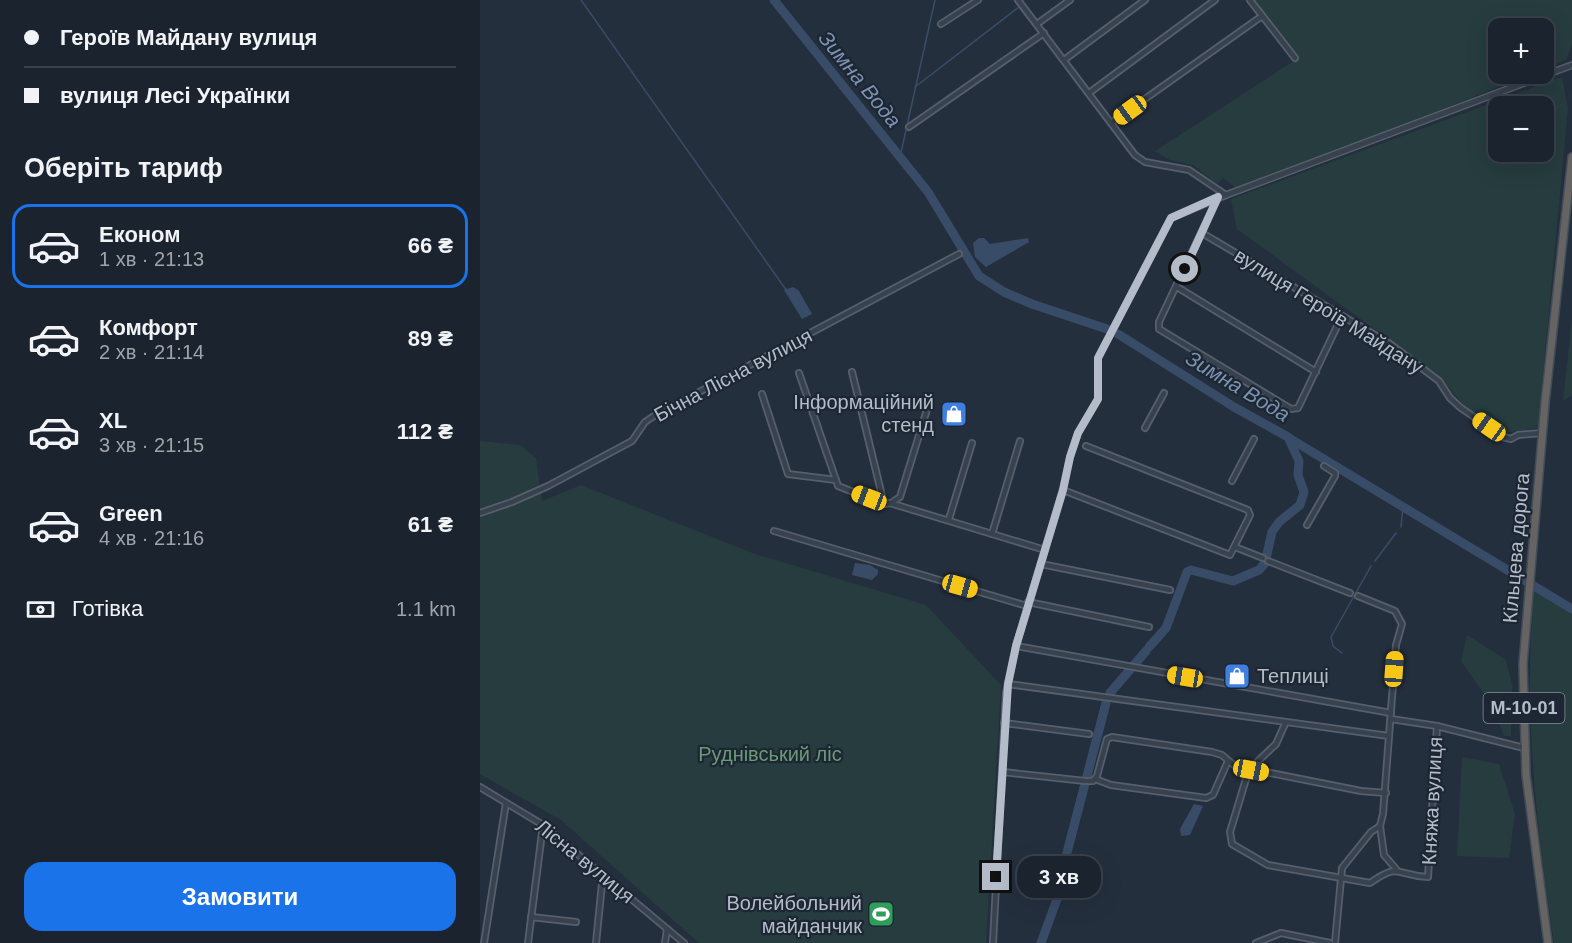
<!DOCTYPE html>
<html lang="uk">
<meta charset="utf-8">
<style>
:root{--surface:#1b232e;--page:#282f3a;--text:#f1f3f6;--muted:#a0a4aa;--line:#39404a;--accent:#1a73e8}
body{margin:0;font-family:Arial,sans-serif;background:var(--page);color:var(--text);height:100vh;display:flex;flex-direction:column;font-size:22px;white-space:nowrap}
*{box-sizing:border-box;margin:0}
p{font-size:20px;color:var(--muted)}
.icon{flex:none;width:33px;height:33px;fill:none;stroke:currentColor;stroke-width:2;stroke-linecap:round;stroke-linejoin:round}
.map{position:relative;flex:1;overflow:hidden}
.panel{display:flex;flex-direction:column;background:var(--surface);width:480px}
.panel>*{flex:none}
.banner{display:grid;align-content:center;height:132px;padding:0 24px;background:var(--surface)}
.fabs{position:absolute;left:1008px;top:18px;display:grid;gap:12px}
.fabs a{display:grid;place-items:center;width:66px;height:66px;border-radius:12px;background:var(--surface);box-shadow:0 6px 24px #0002,0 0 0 2px var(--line);font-size:30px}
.end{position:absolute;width:27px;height:27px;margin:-14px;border:8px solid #b4bcc9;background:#111;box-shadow:0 0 0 3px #111}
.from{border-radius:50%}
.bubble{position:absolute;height:42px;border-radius:18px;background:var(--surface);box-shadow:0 6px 24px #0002,0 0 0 2px var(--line);font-size:20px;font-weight:700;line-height:42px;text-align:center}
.car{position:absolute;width:18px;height:36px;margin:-18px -9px;border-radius:8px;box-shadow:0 0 4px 2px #0007;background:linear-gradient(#f5c518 24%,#345 0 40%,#f5c518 0 76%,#345 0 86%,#f5c518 0)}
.banner b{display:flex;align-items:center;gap:21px;height:57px;font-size:22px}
.banner b+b{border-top:2px solid var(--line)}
.banner i{width:15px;height:15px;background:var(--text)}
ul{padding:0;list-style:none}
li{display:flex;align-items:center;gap:18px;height:84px;margin:0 12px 9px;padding:0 12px;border:3px solid transparent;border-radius:18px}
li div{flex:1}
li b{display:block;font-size:22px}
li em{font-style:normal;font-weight:700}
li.selected{border-color:var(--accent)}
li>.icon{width:54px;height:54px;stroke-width:1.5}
h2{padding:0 24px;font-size:27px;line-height:72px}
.pay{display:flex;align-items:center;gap:15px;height:66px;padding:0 24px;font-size:22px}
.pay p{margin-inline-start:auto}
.primary-button{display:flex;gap:12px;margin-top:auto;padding:12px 24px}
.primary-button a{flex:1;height:69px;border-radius:18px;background:var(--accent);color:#fff;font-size:24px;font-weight:700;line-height:69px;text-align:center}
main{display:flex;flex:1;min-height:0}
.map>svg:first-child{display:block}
</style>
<main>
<section class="panel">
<div class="banner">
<b><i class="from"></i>Героїв Майдану вулиця</b>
<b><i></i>вулиця Лесі Українки</b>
</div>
<h2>Оберіть тариф</h2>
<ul>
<li class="selected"><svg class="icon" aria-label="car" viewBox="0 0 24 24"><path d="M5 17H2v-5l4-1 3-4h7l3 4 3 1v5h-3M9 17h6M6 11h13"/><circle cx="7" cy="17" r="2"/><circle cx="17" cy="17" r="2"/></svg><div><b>Економ</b><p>1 хв · 21:13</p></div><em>66 ₴</em></li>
<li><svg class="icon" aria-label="car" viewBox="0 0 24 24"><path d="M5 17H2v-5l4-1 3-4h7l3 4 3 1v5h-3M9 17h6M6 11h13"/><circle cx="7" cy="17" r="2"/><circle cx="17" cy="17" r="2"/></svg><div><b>Комфорт</b><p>2 хв · 21:14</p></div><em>89 ₴</em></li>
<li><svg class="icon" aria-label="car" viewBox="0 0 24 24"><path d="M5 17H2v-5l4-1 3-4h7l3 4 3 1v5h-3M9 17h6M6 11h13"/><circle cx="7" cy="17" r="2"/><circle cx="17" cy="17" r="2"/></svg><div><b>XL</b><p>3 хв · 21:15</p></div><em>112 ₴</em></li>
<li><svg class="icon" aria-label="car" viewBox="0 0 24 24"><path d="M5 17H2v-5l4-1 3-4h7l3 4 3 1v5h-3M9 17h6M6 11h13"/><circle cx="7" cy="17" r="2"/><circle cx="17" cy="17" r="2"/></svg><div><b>Green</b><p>4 хв · 21:16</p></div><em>61 ₴</em></li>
</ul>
<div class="pay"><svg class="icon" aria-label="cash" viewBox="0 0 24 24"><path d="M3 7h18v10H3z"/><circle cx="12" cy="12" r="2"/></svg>Готівка<p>1.1 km</p></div>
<div class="primary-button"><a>Замовити</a></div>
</section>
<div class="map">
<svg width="1092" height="943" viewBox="0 0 1092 943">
<rect width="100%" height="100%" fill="#242f3e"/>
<g fill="#263c3f" fill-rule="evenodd">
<path d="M772 0H1092V44L1086 60 1064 69V28H1018V74H1051L759 190 743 178 737 184 713 165 690 160 675 151 817 59Z"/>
<path d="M1082 77 1088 108 1058 428 1017 434 989 411 960 377 757 229 751 199ZM1018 106H1064V152H1018Z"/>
<path d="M1092 319V395L1083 401Z"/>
<path d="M0 441 40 445 56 458 62 501 101 485 275 554 446 605 521 685 506 943H219L81 820 0 774Z"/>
<path d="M1054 589 1092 612V943H1074C1056 821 1043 713 1054 589Z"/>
<path d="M987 635 1026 660 1032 685 1031 736H1024L1012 705 981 661Z"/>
<path d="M982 757 1019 764 1035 814 1029 858 977 856Z"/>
</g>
<g fill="#394c67">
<path d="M499 238H504L510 244 548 238 549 242 506 267 495 257 493 243Z"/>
<path d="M313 287 319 291 332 314 322 319 304 290Z"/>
<path d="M375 563 390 565 398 570V574L392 580 372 575Z"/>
<path d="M714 804 723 806 710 835 701 836 700 829Z"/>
</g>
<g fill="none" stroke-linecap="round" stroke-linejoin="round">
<g stroke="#394c67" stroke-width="1.5">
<path d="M101 0 307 291"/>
<path d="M435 87 539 7 560 33"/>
<path d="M420 157 455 0"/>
<path d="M921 527 923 507"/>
<path d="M895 561 916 533"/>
<path d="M862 653 853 646 851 637 891 566"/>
</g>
<g stroke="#394c67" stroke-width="9">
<path d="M294 0 448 192 499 276 524 292 552 304 627 329"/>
<path d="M638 334 754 407 808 437 819 461 818 475 824 492 820 505 799 522 792 532 785 563 779 570 753 581 711 570 707 572 686 628 669 647"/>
<path d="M809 438 1092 609"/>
<path d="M630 693 666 651"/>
<path d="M561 943 581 888 583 868 626 703"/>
</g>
<defs>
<g id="minor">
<path d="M538 0 655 155 665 162 709 170 746 195"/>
<path d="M770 0 815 58"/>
<path d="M461 24 498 0"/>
<path d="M557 24 590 0"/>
<path d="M584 60 665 0"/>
<path d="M609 93 735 0"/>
<path d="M631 123 782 16"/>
<path d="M429 127 564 33"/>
<path d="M738 197 679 322V329L811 409 818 408 862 316"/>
<path d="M722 233 910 344 959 381 970 398 981 408 1023 437 1031 439 1038 435 1062 433"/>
<path d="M697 287 836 372"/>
<path d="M372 372 404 504"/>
<path d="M319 373 356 480"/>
<path d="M282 394 308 474 356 480 358 486 404 504 411 503 420 497 449 403"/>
<path d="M665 428 684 393"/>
<path d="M752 481 774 439"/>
<path d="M583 490 750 555 770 515 768 510 606 446"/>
<path d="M410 503 565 550"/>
<path d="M0 513 32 502 68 486 152 441 165 422 174 416 479 254"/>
<path d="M469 519 492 443"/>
<path d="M827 525 855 476V473L844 466"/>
<path d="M294 531 547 606"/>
<path d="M512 534 540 441"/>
<path d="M755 547 783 558"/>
<path d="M788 561 870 593"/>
<path d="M561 564 690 590"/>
<path d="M548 602 669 627"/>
<path d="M536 646 911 713"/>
<path d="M528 684 909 736"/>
<path d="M911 719 957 726 1044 748"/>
<path d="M524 723 609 734"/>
<path d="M805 724 796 744 775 764 766 779 750 832 752 844 788 865 890 883C920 862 915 875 948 877L957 726"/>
<path d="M523 772 605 781"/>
<path d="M615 779 631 785 726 798 733 795 748 761"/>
<path d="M608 781H613L617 776 627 739 632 737 732 752 742 755 755 766 881 791 906 793"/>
<path d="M0 787 63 825 204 943"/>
<path d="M900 826 904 855 916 869"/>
<path d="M51 917 96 922"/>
<path d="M4 943 26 803"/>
<path d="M48 943 63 825"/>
<path d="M116 943 123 874"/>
<path d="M185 943 187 929"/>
<path d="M513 943 526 693 536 646 583 490 590 457 598 433 618 399V358L691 218 746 195"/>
<path d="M776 943 801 933 850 943"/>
<path d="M855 943 862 868 891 832 900 826 903 814 916 645 922 624 915 611 878 596"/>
</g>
<path id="tertiary" d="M746 195 1092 65"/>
<path id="trunk" d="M1068 943 1046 775 1043 664 1065 403 1092 157"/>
</defs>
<use href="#minor" stroke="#565f6c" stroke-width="8"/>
<use href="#tertiary" stroke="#565f6c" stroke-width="8"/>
<use href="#trunk" stroke="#434c59" stroke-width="10"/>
<use href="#minor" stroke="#38414e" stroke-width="4.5"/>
<use href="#tertiary" stroke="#38414e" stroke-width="5"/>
<use href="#trunk" stroke="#656462" stroke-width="7"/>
</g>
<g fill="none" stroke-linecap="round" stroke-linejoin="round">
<path stroke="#b4bcc9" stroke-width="8" d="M516 877 528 684 536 646 583 490 590 457 598 433 618 399V358L691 218 738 197 705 269"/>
</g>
<defs>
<symbol id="shop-square" viewBox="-11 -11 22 22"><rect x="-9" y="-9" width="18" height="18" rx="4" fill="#3f7fe0" stroke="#1d2633"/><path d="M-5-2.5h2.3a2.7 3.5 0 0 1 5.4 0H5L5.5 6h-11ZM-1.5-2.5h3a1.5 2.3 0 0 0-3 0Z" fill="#fff"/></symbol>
<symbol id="stadium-square" viewBox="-11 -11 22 22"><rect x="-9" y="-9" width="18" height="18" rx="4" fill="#2e9e5b" stroke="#1d2633"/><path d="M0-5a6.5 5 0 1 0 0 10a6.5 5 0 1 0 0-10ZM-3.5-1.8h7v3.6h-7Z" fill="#fff"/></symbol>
</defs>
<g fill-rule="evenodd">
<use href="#shop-square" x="459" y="399" width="30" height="30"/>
<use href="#shop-square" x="742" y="661" width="30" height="30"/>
<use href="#stadium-square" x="386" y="899" width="30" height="30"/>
</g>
<g text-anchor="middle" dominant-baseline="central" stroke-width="4.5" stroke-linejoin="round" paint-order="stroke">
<rect fill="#1d2633" stroke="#878f9c" stroke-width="1.5" x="1003.5" y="693" width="81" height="30" rx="4.5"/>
<g font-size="18" font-weight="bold" fill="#b4bcc9">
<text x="1044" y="708">М-10-01</text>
</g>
<g font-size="20" fill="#b4bcc9" stroke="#1d2633">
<text transform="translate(849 311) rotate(32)">вулиця Героїв Майдану</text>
<text transform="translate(253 375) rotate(-28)">Бічна Лісна вулиця</text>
<text transform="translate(1036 548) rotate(-85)">Кільцева дорога</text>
<text transform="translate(952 801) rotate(-87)">Княжа вулиця</text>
<text transform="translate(105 861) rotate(39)">Лісна вулиця</text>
</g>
<g font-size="20" fill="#b4bcc9" stroke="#1d2633" text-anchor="end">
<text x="454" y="402">Інформаційний<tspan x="454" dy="23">стенд</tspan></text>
<text x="777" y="676" text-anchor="start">Теплиці</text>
<text x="382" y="903">Волейбольний<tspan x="382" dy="23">майданчик</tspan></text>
</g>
<g font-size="20" fill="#6b9a76" stroke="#1d2633">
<text x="290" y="754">Руднівський ліс</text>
</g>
<g font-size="21" font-style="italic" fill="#7c92b1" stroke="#1d2633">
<text transform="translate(380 79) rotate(51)">Зимна Вода</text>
<text transform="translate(758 386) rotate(31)">Зимна Вода</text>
</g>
</g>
</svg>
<div class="fabs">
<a>+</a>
<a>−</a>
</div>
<i class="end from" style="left:705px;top:269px"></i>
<i class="end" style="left:516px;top:877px"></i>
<div class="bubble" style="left:537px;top:856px;width:84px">3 хв</div>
<i class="car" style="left:650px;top:110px;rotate:234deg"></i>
<i class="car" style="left:1009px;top:427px;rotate:305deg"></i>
<i class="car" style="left:389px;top:498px;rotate:291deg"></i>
<i class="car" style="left:480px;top:586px;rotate:106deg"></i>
<i class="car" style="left:914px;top:669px;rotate:4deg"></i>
<i class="car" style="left:705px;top:677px;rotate:280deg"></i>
<i class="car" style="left:771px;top:770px;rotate:101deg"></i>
</div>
</main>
